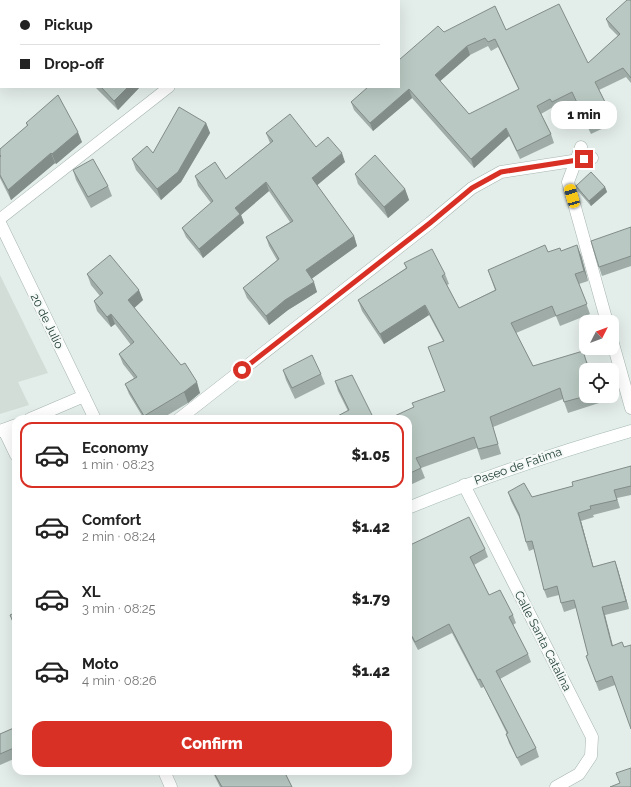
<!DOCTYPE html>
<meta charset="utf-8">
<style>
:root{--surface:#fff;--page:#f2f2f2;--text:#222;--muted:#767676;--line:#e0e0e0;--accent:#d93025}
body{margin:0;font-family:Raleway,sans-serif;background:var(--page);color:var(--text);height:100vh;display:flex;flex-direction:column;font-size:15px;white-space:nowrap}
*{box-sizing:border-box;margin:0}
p{font-size:13px;color:var(--muted)}
.icon{flex:none;width:22px;height:22px;fill:none;stroke:currentColor;stroke-width:2;stroke-linecap:round;stroke-linejoin:round}
.map{position:relative;flex:1;overflow:hidden}
.sheet{position:absolute;left:12px;top:415px;width:400px;height:360px;display:flex;flex-direction:column;background:var(--surface);border-radius:12px;box-shadow:0 4px 16px #0002}
.sheet>*{flex:none}
.top-card{position:absolute;left:0px;top:0px;width:400px;height:88px;box-shadow:0 4px 16px #0002;display:grid;align-content:center;height:88px;padding:0 20px;background:var(--surface)}
.needle{width:26px;rotate:48deg}
.fabs{position:absolute;left:579px;top:315px;display:grid;gap:8px}
.fabs a{display:grid;place-items:center;width:40px;height:40px;border-radius:8px;background:var(--surface);box-shadow:0 4px 16px #0002;font-size:20px}
.end{position:absolute;width:18px;height:18px;margin:-9px;border:5px solid #d93025;background:#fff;box-shadow:0 0 0 2px #fff}
.from{border-radius:50%}
.bubble{position:absolute;height:28px;border-radius:12px;background:var(--surface);box-shadow:0 4px 16px #0002;font-size:13px;font-weight:800;line-height:28px;text-align:center}
.car{position:absolute;width:12px;height:24px;margin:-12px -6px;border-radius:5px;box-shadow:0 0 3px 1px #0007;background:linear-gradient(#f5c518 24%,#345 0 40%,#f5c518 0 76%,#345 0 86%,#f5c518 0)}
.top-card b{display:flex;align-items:center;gap:14px;height:38px;font-size:15px}
.top-card b+b{border-top:1px solid var(--line)}
.top-card i{width:10px;height:10px;background:var(--text)}
ul{padding:7px 0 0;list-style:none}
li{display:flex;align-items:center;gap:12px;height:66px;margin:0 8px 6px;padding:0 12px;border:2px solid transparent;border-radius:12px}
li div{flex:1}
li b{display:block;font-size:15px}
li em{font-style:normal;font-weight:800}
li.selected{border-color:var(--accent)}
li>.icon{width:36px;height:36px;stroke-width:1.5}
.primary-button{display:flex;gap:8px;margin-top:auto;padding:8px 20px}
.primary-button a{flex:1;height:46px;border-radius:12px;background:var(--accent);color:#fff;font-size:16px;font-weight:800;line-height:46px;text-align:center}
.map>svg:first-child{display:block}
</style>
<div class="map">
<svg width="631" height="787" viewBox="0 0 631 787">
<rect width="100%" height="100%" fill="#e3ede9"/>
<path fill="#d2ddd8" d="M0 275 48 373 18 382 29 405 0 414Z"/>
<g fill="none" stroke-linecap="round" stroke-linejoin="round">
<defs>
<g id="lane">
<path d="M279 1 280 0"/>
<path d="M0 219 169 87"/>
</g>
<g id="street">
<path d="M581 147 568 182 607 322"/>
<path d="M0 223 95 419"/>
<path d="M612 340 631 408"/>
<path d="M30 419 84 396"/>
<path d="M179 419 430 223 472 188 501 172 592 158"/>
<path d="M4 430 16 455"/>
<path d="M0 431 16 425"/>
<path d="M464 485 592 737 591 756 579 774 556 787"/>
<path d="M164 771 171 787"/>
</g>
<path id="secondary" d="M408 508C481 478 555 453 631 431"/>
</defs>
<use href="#lane" stroke="#a6b5b0" stroke-width="12"/>
<use href="#street" stroke="#a6b5b0" stroke-width="13"/>
<use href="#secondary" stroke="#a2b9b1" stroke-width="13"/>
<use href="#lane" stroke="#fff" stroke-width="11"/>
<use href="#street" stroke="#fff" stroke-width="12"/>
<use href="#secondary" stroke="#fff" stroke-width="12"/>
</g>
<g fill="#9faca7" fill-rule="evenodd">
<path d="M631 0V83L626 77 599 90 611 114 614 123 591 134 575 101 555 111 553 107 541 114 551 134 554 143 520 159 509 136 474 168 412 98 373 131 354 110 351 102 444 32 506 30 588 63 618 36 609 27 606 19ZM488 46 491 51 498 47 519 90 469 114 440 81 470 55Z"/>
<path d="M95 87H140L118 110Z"/>
<path d="M26 123 82 142 56 164 55 163 11 200 0 178V149L27 126Z"/>
<path d="M206 123 210 133 181 182 161 200 136 170 132 159 153 153Z"/>
<path d="M266 133 316 147 345 162 317 185 354 236 357 246 311 279 317 292 288 310 269 325 247 298 243 288 277 260 269 246 266 237 290 222 269 191 241 215 244 223 203 258 186 237 182 228 211 203 198 186 195 176 226 179 270 143Z"/>
<path d="M73 170 108 186 112 196 91 208 76 180Z"/>
<path d="M355 174 405 189 409 200 388 218 358 184Z"/>
<path d="M576 186 605 187 607 192 591 206 578 191Z"/>
<path d="M631 227V266L602 276 599 267Z"/>
<path d="M561 251 581 255 588 281 579 284 590 314 560 326 556 316 516 333 533 366 587 361 589 370H586V396H597L599 403 568 413 563 399 493 427 501 454 481 460 477 448 421 468 425 478 408 486V419L414 407 445 391 443 341 429 315 384 344 362 311 358 300 406 268 404 263 445 274 449 284 447 285 459 308 495 290 488 270 548 252Z"/>
<path d="M87 274 143 300 134 308 200 393 188 403 161 419H144L129 394 125 384 134 378 123 364 119 354 131 345 115 324 111 327 97 311 94 301 100 296 91 285Z"/>
<path d="M283 370 321 374 325 384 295 399 286 380Z"/>
<path d="M335 381 374 419 348 411 338 391Z"/>
<path d="M631 466V495L617 498 620 508 593 515 594 517 581 521 593 567 615 561 618 570 629 609 605 615 615 685 599 691 586 656 588 655 576 608 564 612 561 603 559 595 547 598 544 590 534 549 529 551 526 542 520 519 511 501 508 492 532 497 573 486Z"/>
<path d="M408 546 485 549 488 557 474 565 489 595 513 615 516 623 513 625 528 654 531 662 500 679 536 748 539 757 521 766 509 743 506 734H507L484 687 481 688 452 633 418 650 408 631Z"/>
<path d="M16 727V758L0 765V734Z"/>
<path d="M212 771H284L292 787H220Z"/>
</g>
<g fill="#828c88">
<path d="M75 0H83L82 1H74Z"/>
<path d="M94 0H102L101 1H93Z"/>
<path d="M202 0H213L212 1H202Z"/>
<path d="M379 0H385L386 1H378Z"/>
<path d="M467 46 470 55 438 83 435 75Z"/>
<path d="M128 87H140L118 110 114 101Z"/>
<path d="M409 89 412 98 373 131 370 123Z"/>
<path d="M206 123 210 133 181 182 161 200 157 189Z"/>
<path d="M506 128 509 136 474 168 471 159Z"/>
<path d="M78 132 82 142 56 164 52 154Z"/>
<path d="M51 153 55 163 11 200 8 190Z"/>
<path d="M342 153 345 162 315 187 312 178Z"/>
<path d="M266 182 269 191 241 215 244 223 203 258 199 249 235 208Z"/>
<path d="M605 187 607 192 591 206 589 201Z"/>
<path d="M405 189 409 200 388 218 384 207Z"/>
<path d="M354 236 357 246 310 280 306 270Z"/>
<path d="M577 245 581 255 588 281 584 271Z"/>
<path d="M314 282 317 292 288 310 269 325 266 316 285 300Z"/>
<path d="M139 290 143 300 132 310 128 300Z"/>
<path d="M425 305 429 315 384 344 380 334Z"/>
<path d="M111 314 115 324 111 327 107 317Z"/>
<path d="M197 382 200 393 188 403 184 392Z"/>
<path d="M578 513 581 521 596 576 593 567Z"/>
<path d="M615 561 618 570 629 609 626 601Z"/>
<path d="M602 607 605 615 615 654 612 646Z"/>
</g>
<g fill="#b9c8c2" stroke="#828c88" fill-rule="evenodd">
<path d="M57 0H75L74 1H58Z"/>
<path d="M352 0H379L378 1H353Z"/>
<path d="M627 0H631V78L623 68 595 82 611 114 588 126 572 92 552 102 550 99 537 106 551 134 517 151 506 128 471 159 409 89 370 123 351 102 368 87H399V60L438 26 444 32 495 6 506 30 559 4 588 63 620 34 606 19ZM485 38 488 42 495 39 519 89 469 114 435 75 467 46Z"/>
<path d="M101 87H128L114 101Z"/>
<path d="M58 95 78 132 52 154 51 153 8 190 0 175V157L1 156 0 155V149L28 125 26 123Z"/>
<path d="M179 107 206 123 178 172 157 189 132 159 147 146 153 153Z"/>
<path d="M290 114 316 147 328 137 342 153 312 178 354 236 306 270 314 282 285 300 266 316 243 288 279 259 266 237 293 221 266 182 235 208 240 214 199 249 182 228 213 201 195 176 215 162 226 179 273 141 266 133Z"/>
<path d="M375 155 405 189 384 207 355 174Z"/>
<path d="M93 159 108 186 88 197 73 170Z"/>
<path d="M591 172 605 187 589 201 576 186Z"/>
<path d="M631 227V256L599 267 591 241Z"/>
<path d="M545 245 548 252 560 248 561 251 577 245 584 271 575 274 587 304 556 316 552 306 511 323 533 366 583 351 589 370H586V396L564 402 560 388 490 417 498 444 478 449 474 437 416 458 421 468 408 474V419H388L414 407 412 403 445 391 428 347 444 341 425 305 380 334 358 300 407 268 404 263 432 249 445 274 442 276 459 308 496 290 488 270Z"/>
<path d="M110 255 139 290 128 300 181 365 185 363 197 382 184 392 144 416 125 384 137 377 119 354 134 342 111 314 107 317 94 301 103 293 87 274Z"/>
<path d="M312 355 321 374 292 388 283 370Z"/>
<path d="M352 375 374 419H332L349 410 335 381Z"/>
<path d="M631 466V486L614 490 617 500 590 506 591 509 578 513 593 567 615 561 626 601 602 607 612 646 622 642 624 647 631 645V729L612 676 596 682 586 656 588 655 574 600 561 603 557 586 544 590 532 541 526 542 519 514 508 492 524 483 532 497 573 486 572 482Z"/>
<path d="M469 517 485 549 470 557 489 595 500 590 513 615 509 617 528 654 496 671 536 748 517 758 506 734 508 733 480 679 478 680 449 624 415 642 408 629V546Z"/>
<path d="M16 612V629L10 615Z"/>
<path d="M16 727V747L0 754V734Z"/>
<path d="M631 768V787H610L620 783 616 773Z"/>
<path d="M213 771H284L292 787H222Z"/>
</g>
<g fill="none" stroke-linecap="round" stroke-linejoin="round">
<path stroke="#d93025" stroke-width="5" d="M242 370 430 223 472 188 501 172 584 159"/>
</g>
<g text-anchor="middle" dominant-baseline="central" stroke-width="4" stroke-linejoin="round" paint-order="stroke">
<g font-size="12" fill="#233f38" stroke="#f4f9f7">
<text transform="translate(47 321) rotate(64)">20 de Julio</text>
<text transform="translate(518 466) rotate(-19)">Paseo de Fatima</text>
<text transform="translate(543 641) rotate(63)">Calle Santa Catalina</text>
</g>
</g>
</svg>
<div class="fabs">
<a><svg class="needle" viewBox="-14 -14 28 28"><path d="M0-13l5 13h-10z" fill="#e53935"/><path d="M0 13l5-13h-10z" fill="#767676"/></svg></a>
<a><svg class="icon" aria-label="locate" viewBox="0 0 24 24"><circle cx="12" cy="12" r="6"/><path d="M12 2v4M12 18v4M2 12h4M18 12h4"/></svg></a>
</div>
<i class="end from" style="left:242px;top:370px"></i>
<i class="end" style="left:584px;top:159px"></i>
<div class="bubble" style="left:551px;top:101px;width:66px">1 min</div>
<i class="car" style="left:572px;top:196px;rotate:344deg"></i>
<div class="top-card">
<b><i class="from"></i>Pickup</b>
<b><i></i>Drop-off</b>
</div>
<section class="sheet">
<ul>
<li class="selected"><svg class="icon" aria-label="car" viewBox="0 0 24 24"><path d="M5 17H2v-5l4-1 3-4h7l3 4 3 1v5h-3M9 17h6M6 11h13"/><circle cx="7" cy="17" r="2"/><circle cx="17" cy="17" r="2"/></svg><div><b>Economy</b><p>1 min · 08:23</p></div><em>$1.05</em></li>
<li><svg class="icon" aria-label="car" viewBox="0 0 24 24"><path d="M5 17H2v-5l4-1 3-4h7l3 4 3 1v5h-3M9 17h6M6 11h13"/><circle cx="7" cy="17" r="2"/><circle cx="17" cy="17" r="2"/></svg><div><b>Comfort</b><p>2 min · 08:24</p></div><em>$1.42</em></li>
<li><svg class="icon" aria-label="car" viewBox="0 0 24 24"><path d="M5 17H2v-5l4-1 3-4h7l3 4 3 1v5h-3M9 17h6M6 11h13"/><circle cx="7" cy="17" r="2"/><circle cx="17" cy="17" r="2"/></svg><div><b>XL</b><p>3 min · 08:25</p></div><em>$1.79</em></li>
<li><svg class="icon" aria-label="car" viewBox="0 0 24 24"><path d="M5 17H2v-5l4-1 3-4h7l3 4 3 1v5h-3M9 17h6M6 11h13"/><circle cx="7" cy="17" r="2"/><circle cx="17" cy="17" r="2"/></svg><div><b>Moto</b><p>4 min · 08:26</p></div><em>$1.42</em></li>
</ul>
<div class="primary-button"><a>Confirm</a></div>
</section>
</div>
